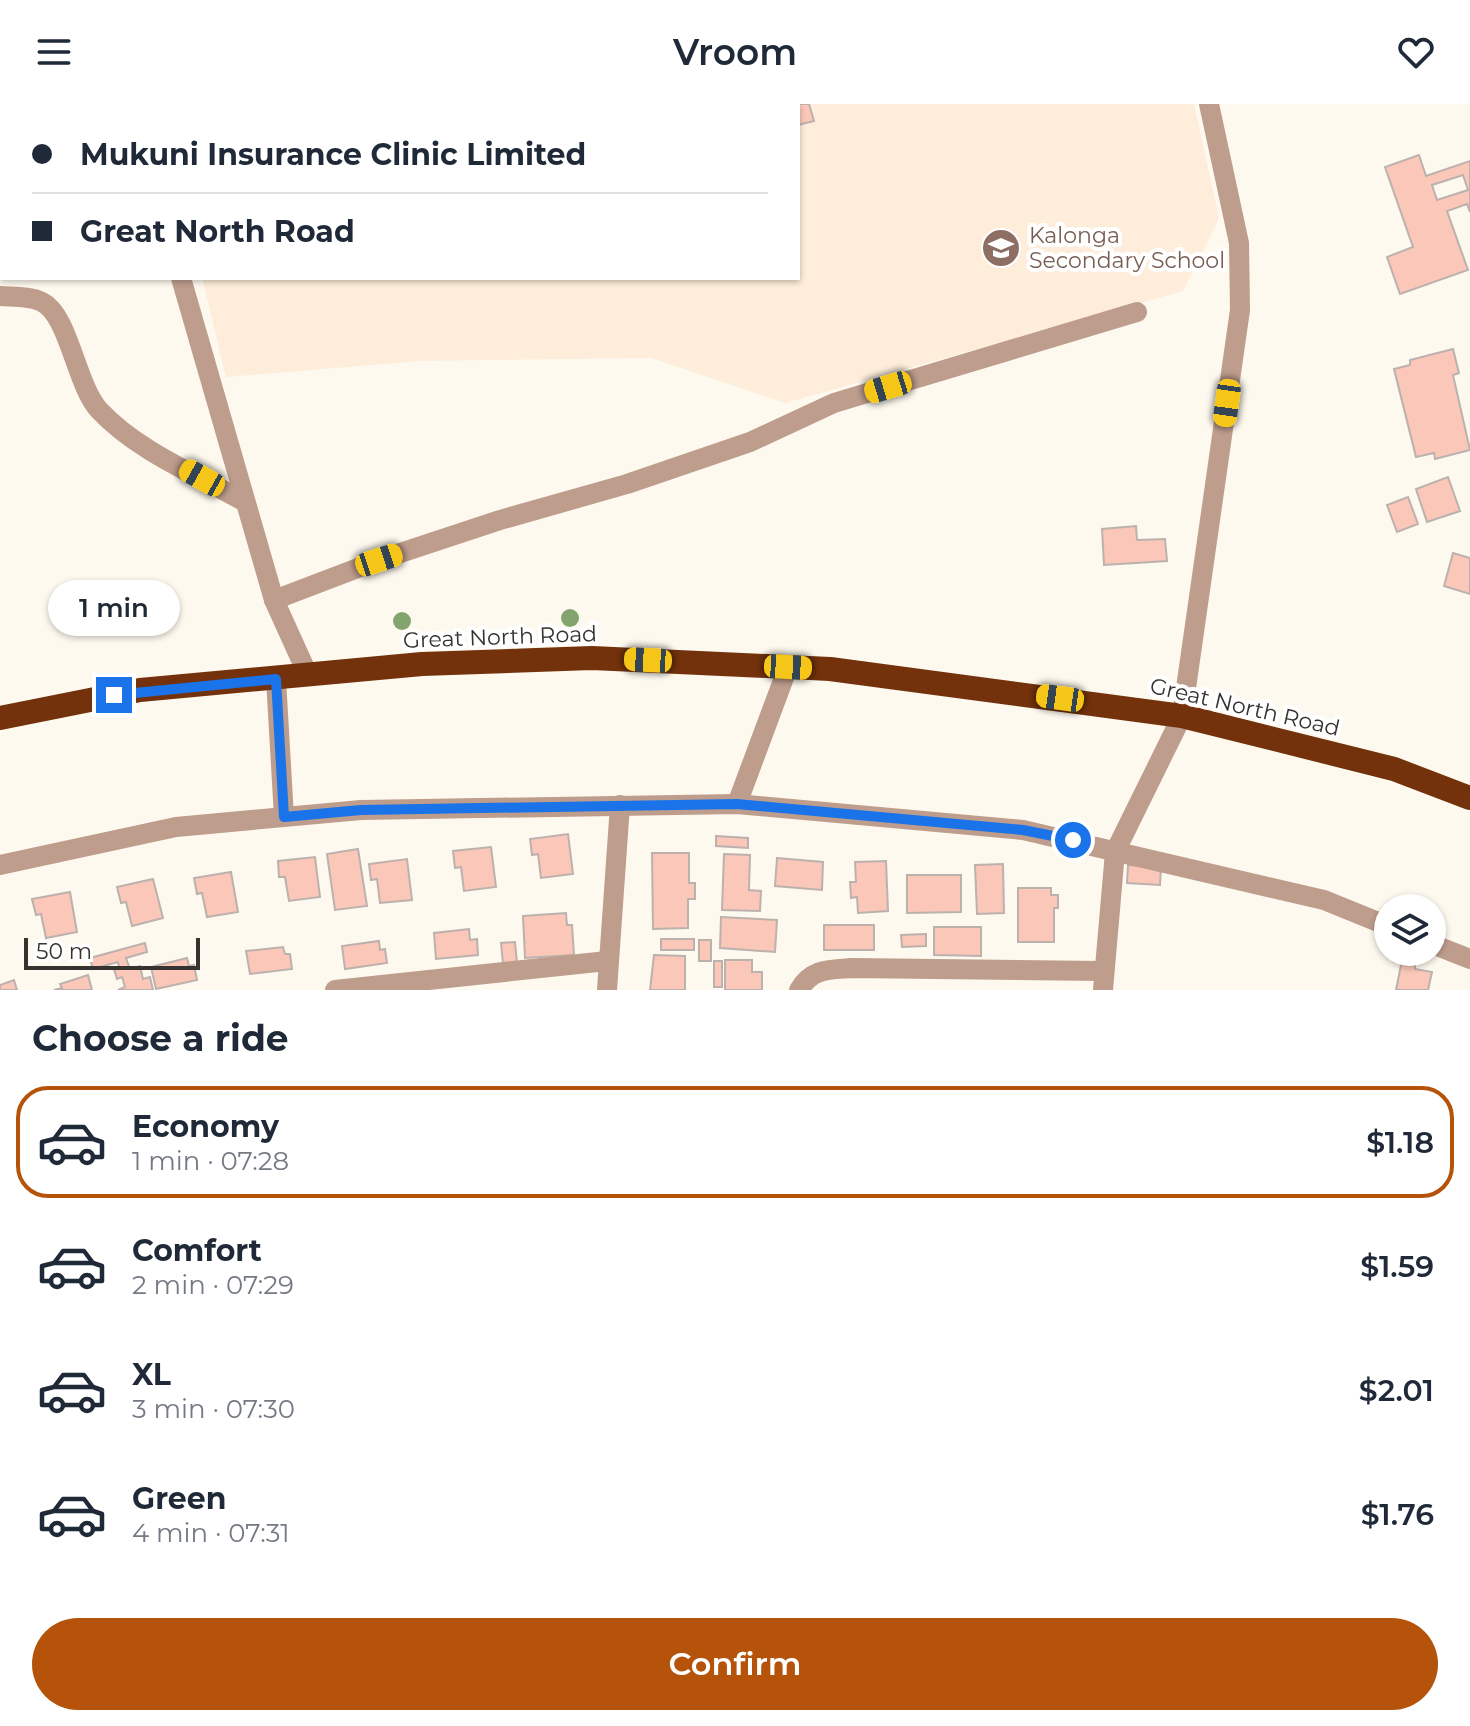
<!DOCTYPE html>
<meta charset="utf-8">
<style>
:root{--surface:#fff;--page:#f2f2f3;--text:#1f2937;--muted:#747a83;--line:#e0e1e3;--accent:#b45309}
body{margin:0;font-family:Montserrat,sans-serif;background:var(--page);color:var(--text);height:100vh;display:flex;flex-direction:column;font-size:30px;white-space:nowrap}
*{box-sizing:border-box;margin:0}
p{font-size:26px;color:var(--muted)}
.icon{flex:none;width:44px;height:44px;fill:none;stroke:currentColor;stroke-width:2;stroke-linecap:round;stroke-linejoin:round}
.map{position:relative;height:886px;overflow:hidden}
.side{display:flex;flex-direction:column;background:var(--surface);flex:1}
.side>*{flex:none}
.top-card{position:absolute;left:0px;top:0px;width:800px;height:176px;box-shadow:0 2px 6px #0004;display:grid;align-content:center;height:176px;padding:0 32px;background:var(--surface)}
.tools{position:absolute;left:1374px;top:790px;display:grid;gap:16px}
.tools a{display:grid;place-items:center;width:72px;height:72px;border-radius:50%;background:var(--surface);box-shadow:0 2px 6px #0004;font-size:40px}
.scale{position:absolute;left:24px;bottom:20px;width:176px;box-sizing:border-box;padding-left:8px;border:4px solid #34332f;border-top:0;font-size:22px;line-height:28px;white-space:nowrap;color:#34332f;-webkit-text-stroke:6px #fff;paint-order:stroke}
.end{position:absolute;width:36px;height:36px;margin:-18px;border:10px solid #1a73e8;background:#fff;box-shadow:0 0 0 4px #fff}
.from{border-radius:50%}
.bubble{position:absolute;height:56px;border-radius:28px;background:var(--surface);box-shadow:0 2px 6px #0004;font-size:26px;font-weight:600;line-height:56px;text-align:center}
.car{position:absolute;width:24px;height:48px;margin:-24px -12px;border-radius:10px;box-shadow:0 0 6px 2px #0007;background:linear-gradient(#f5c518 24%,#345 0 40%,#f5c518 0 76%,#345 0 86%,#f5c518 0)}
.top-card b{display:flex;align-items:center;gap:28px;height:76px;font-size:30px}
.top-card b+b{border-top:2px solid var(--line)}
.top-card i{width:20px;height:20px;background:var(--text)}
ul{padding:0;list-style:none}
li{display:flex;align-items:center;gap:24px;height:112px;margin:0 16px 12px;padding:0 16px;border:4px solid transparent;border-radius:32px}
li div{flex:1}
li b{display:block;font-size:30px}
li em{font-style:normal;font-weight:600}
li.selected{border-color:var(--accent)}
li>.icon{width:72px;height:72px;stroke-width:1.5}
h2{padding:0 32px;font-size:36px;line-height:96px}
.primary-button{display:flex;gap:16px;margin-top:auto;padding:16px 32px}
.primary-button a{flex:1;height:92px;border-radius:48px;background:var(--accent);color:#fff;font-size:32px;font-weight:600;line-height:92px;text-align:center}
header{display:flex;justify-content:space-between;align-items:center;height:104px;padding:0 32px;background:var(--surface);font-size:36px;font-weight:600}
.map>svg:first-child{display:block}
</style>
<header><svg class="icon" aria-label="menu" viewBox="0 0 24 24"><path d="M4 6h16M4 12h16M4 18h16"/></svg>Vroom<svg class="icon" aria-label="heart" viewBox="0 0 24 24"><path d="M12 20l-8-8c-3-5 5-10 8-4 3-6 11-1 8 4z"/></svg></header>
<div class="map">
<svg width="1470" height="886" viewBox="0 0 1470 886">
<rect width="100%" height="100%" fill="#fdf9ef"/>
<path fill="#fdedda" d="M159 0H1194L1219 114 1183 187 785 299 651 254 419 257 226 273 202 174H798V2Z"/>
<g fill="#fac7b8" stroke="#bdb1ae" stroke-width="2" fill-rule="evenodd">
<path d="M750 0H809L814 17 798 21V2Z"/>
<path d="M1419 51 1426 72 1470 57V108L1467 100 1447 107 1468 166 1400 190 1387 153 1413 143 1385 63ZM1463 71 1468 86 1437 96 1432 81Z"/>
<path d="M1453 245 1459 269 1453 271 1470 346 1435 355 1434 349 1416 353 1394 265 1410 261V256Z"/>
<path d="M1448 373 1460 407 1427 418 1416 385Z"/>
<path d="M1408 393 1418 420 1397 428 1387 401Z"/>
<path d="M1136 422 1137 436 1165 435 1167 457 1104 461 1102 425Z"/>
<path d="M1453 449 1470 454V490L1444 482Z"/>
<path d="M568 730 573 770 541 774 538 750 532 751 530 735Z"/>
<path d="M716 732 748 734V744L716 742Z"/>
<path d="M491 743 496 783 464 787 461 763 455 764 453 747Z"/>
<path d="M358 745 367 802 335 806 327 750Z"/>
<path d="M652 749H689V779H695V795H688V824L653 825Z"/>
<path d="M724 750 750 751 749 786 761 787 760 807 722 806Z"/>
<path d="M315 753 320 793 289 797 285 773H279L278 757Z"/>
<path d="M777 754 823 758 822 786 775 782Z"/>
<path d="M407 755 412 796 380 799 377 775 371 776 369 760Z"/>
<path d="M886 757 888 807 858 809 857 793 851 794 850 778H856L855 758Z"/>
<path d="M1003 760 1004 809 977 810 975 761Z"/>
<path d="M1128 761 1161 763 1160 781 1127 779Z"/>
<path d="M231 768 238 808 207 813 202 789 197 790 194 774Z"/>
<path d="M907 771H961V808L907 809Z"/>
<path d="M153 775 163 814 132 822 126 798 121 799 117 783Z"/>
<path d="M1018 784H1051V791H1058V804H1054V838H1018Z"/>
<path d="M70 788 77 828 46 834 41 810 36 811 32 795Z"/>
<path d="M566 809 567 821H572L574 851 525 854 523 812Z"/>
<path d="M721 813 777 816 775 848 720 844Z"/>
<rect x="824" y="821" width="50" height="25"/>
<path d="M934 823H981V852L934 851Z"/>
<path d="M469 825 470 836 477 835 478 851 436 855 434 829Z"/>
<path d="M926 830V842L902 843 901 831Z"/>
<rect x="661" y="835" width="33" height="11"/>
<rect x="699" y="836" width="12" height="21"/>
<path d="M379 837 380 846 385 845 387 859 345 865 342 842Z"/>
<path d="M515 838 517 859 503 860 501 839Z"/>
<path d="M145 839 147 848 126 854 130 865 140 862 143 875 150 873 153 886H118L125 883 122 873 117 875 114 865 119 863 118 858 93 865 90 854Z"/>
<path d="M283 843 285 850H290L292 865 250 870 246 847Z"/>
<path d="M654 851 685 852V886H650Z"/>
<path d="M187 854 189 862 194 861 197 876 156 885 151 863Z"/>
<path d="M725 856H752V868H762V886H725Z"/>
<path d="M1402 856 1415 859V865L1432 868 1428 886H1396Z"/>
<rect x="714" y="857" width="8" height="26"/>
<path d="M88 871 92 886H54L62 884 60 880Z"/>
<path d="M14 876 17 886H0V881Z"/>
</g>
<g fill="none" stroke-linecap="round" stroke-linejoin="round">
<g stroke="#be9d8d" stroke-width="20">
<path d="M139 0V2"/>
<path d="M181 174 274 496 308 571"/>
<path d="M0 192C13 193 31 192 42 198 69 211 76 281 99 306 137 347 197 371 245 398"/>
<path d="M274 496 379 456 500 416 627 380 750 338 834 299 1137 208"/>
<path d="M276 575 284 713"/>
<path d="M737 700 788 563"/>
<path d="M0 761 176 723 361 706 737 700 1023 726 1324 796 1388 822"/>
<path d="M1432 840 1470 855"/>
<path d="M335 886 607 857"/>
<path d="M607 886 620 701"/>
<path d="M799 886C812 864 829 866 852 864L1103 867"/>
<path d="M1103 886 1115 748 1182 612 1240 206 1239 139 1209 0"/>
</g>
<path stroke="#73320b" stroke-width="24" d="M0 614 140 586 422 560 592 554 830 565 1182 612 1394 665 1470 694"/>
</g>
<g fill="#83a46e">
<circle cx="570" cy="514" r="9"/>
<circle cx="402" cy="517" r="9"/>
</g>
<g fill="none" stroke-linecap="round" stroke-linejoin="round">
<path stroke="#1a73e8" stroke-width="10" d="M114 591 276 575 284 713 361 706 737 700 1023 726 1073 736"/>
</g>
<defs>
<symbol id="school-disc" viewBox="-11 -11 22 22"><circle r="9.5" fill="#8d6e63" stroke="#fff"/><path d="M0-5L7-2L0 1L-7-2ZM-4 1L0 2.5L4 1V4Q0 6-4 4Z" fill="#fff"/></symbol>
</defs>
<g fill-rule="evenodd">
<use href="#school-disc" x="979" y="122" width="44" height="44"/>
</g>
<g text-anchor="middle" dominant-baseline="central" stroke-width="8" stroke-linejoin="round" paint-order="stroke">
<g font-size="22" fill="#785e54" stroke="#fff" text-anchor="start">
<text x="1029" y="131">Kalonga<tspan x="1029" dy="25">Secondary School</tspan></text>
</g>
<g font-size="22" fill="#34332f" stroke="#fff">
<text transform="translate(500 533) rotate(-2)">Great North Road</text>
<text transform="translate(1245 603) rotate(13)">Great North Road</text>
</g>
</g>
</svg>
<div class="tools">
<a><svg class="icon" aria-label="layers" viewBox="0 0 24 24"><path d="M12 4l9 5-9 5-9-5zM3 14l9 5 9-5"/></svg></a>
</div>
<div class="scale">50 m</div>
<i class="end from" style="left:1073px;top:736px"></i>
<i class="end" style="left:114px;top:591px"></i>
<div class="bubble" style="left:48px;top:476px;width:132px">1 min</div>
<i class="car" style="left:888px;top:283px;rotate:253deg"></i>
<i class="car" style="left:1227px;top:299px;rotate:188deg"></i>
<i class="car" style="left:202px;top:374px;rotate:299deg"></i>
<i class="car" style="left:379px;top:456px;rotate:72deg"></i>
<i class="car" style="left:648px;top:556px;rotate:273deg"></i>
<i class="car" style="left:788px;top:563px;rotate:93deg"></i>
<i class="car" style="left:1060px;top:594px;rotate:278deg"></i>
<div class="top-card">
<b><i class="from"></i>Mukuni Insurance Clinic Limited</b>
<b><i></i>Great North Road</b>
</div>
</div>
<section class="side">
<h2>Choose a ride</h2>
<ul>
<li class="selected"><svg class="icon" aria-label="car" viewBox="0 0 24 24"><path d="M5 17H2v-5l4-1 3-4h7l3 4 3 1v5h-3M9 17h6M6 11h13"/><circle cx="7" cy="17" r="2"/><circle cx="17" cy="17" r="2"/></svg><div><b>Economy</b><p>1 min · 07:28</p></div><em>$1.18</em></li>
<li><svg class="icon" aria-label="car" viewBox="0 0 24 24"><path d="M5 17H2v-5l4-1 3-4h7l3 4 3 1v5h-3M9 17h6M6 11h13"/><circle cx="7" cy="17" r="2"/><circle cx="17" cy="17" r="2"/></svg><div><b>Comfort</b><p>2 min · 07:29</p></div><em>$1.59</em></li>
<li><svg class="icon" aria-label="car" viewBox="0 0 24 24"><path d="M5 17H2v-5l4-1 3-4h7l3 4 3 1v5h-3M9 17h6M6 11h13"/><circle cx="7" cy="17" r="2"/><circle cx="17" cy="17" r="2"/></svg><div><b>XL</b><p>3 min · 07:30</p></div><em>$2.01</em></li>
<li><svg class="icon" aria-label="car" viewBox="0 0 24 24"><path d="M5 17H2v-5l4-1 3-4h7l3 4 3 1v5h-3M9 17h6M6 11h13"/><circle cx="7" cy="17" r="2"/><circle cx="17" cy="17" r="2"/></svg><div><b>Green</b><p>4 min · 07:31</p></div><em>$1.76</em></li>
</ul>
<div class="primary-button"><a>Confirm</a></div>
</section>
